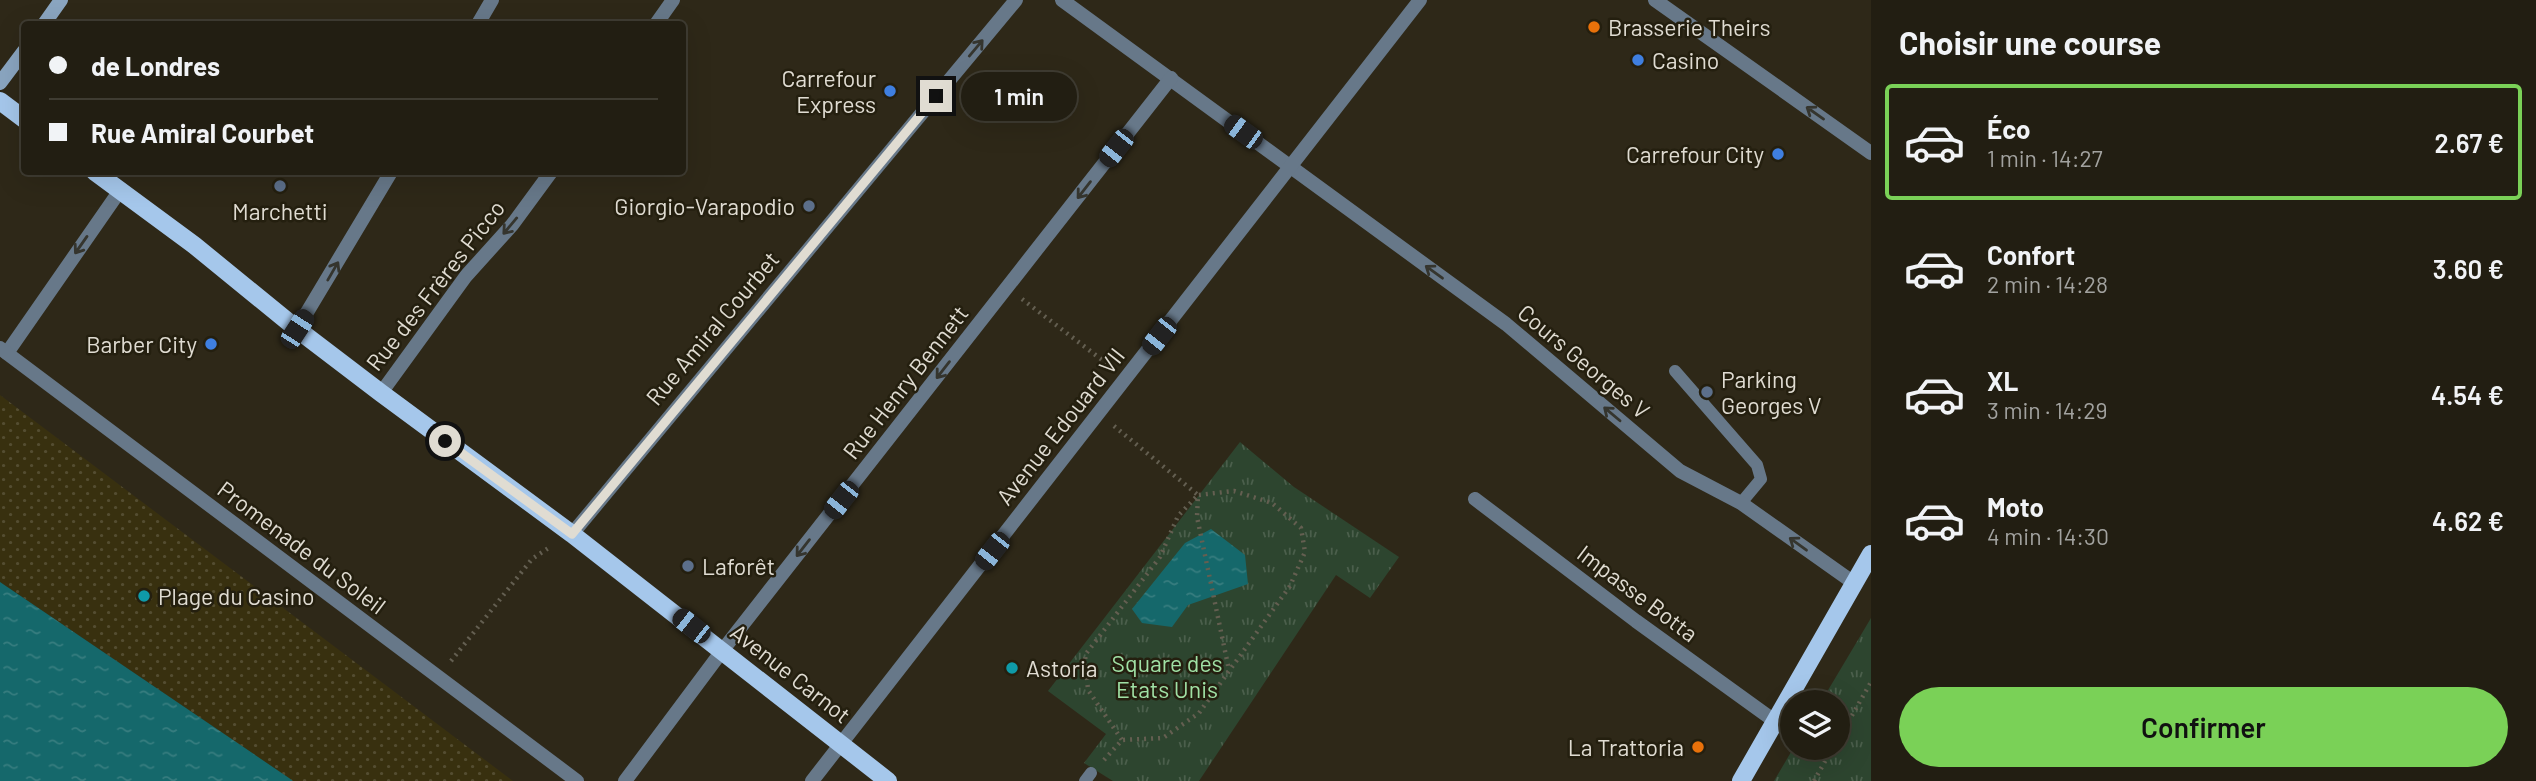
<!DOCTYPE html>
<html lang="fr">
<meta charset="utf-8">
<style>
:root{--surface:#221e12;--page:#2e2b20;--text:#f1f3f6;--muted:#a2a29f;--line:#3f3c32;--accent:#7ad157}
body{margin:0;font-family:Barlow,sans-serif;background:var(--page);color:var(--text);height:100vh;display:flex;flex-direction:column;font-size:26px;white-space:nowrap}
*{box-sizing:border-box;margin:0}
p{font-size:23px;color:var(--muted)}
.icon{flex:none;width:38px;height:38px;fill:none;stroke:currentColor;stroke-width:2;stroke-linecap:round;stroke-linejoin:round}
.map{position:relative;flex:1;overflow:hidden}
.side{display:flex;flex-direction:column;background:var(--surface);width:665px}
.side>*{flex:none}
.banner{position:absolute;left:21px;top:21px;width:665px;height:154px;border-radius:7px;box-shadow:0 7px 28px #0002,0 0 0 2px var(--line);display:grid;align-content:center;height:154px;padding:0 28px;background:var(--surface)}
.controls{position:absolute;left:1780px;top:690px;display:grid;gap:14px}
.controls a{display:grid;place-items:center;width:70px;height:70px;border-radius:50%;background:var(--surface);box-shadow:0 7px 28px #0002,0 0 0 2px var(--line);font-size:35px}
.end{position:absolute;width:32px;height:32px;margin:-16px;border:9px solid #e0dcd2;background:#111;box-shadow:0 0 0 4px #111}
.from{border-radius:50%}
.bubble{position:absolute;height:49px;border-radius:24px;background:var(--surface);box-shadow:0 7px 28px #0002,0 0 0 2px var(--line);font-size:23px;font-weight:600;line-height:49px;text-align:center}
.car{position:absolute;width:21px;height:42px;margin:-21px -10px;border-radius:9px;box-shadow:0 0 5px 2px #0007;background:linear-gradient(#222 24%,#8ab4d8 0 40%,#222 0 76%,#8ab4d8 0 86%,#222 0)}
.banner b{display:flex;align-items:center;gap:24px;height:66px;font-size:26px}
.banner b+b{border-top:2px solid var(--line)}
.banner i{width:18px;height:18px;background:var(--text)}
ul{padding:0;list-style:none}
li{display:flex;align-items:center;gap:21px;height:116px;margin:0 14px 10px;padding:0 14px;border:4px solid transparent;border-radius:7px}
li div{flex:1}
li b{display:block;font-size:26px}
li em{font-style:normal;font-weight:600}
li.selected{border-color:var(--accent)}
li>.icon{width:63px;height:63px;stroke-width:1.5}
h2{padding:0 28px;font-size:32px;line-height:84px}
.cta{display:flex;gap:14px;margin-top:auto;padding:14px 28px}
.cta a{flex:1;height:80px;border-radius:42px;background:var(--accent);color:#111;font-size:28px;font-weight:600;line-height:80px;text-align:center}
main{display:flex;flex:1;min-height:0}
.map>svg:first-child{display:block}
</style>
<main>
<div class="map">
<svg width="1871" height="781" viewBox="0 0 1871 781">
<defs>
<pattern id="sand-dots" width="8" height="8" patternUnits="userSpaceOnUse" patternTransform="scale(1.75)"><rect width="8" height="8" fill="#38300f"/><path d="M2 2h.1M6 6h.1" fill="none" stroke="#544d31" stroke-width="1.8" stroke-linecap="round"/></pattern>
<pattern id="park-tufts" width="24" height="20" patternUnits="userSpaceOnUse" patternTransform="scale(1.75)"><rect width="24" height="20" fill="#2d452f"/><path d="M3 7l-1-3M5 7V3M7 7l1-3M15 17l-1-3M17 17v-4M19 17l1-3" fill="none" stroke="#4b5f4c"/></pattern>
<pattern id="water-ripples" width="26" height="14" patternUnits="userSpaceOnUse" patternTransform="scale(1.75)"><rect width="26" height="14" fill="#15686b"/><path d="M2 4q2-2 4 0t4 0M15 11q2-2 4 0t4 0" fill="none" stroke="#377d7f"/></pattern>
</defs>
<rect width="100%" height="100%" fill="#2e2818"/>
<path fill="url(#sand-dots)" d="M0 395 513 781H293L0 582Z"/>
<g fill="url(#park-tufts)">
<path d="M1240 442 1294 487 1399 557 1370 598 1336 575 1199 781H1113L1084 763 1106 734 1048 691Z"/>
<path d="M1871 618V781H1774L1794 747H1838V702H1821Z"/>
</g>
<g fill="url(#water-ripples)">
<path d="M1211 529 1245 555 1248 584 1188 605 1172 627 1142 623 1132 609 1185 543Z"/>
<path d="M0 582 289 778 293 781H0Z"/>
</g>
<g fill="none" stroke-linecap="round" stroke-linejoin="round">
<g stroke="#645f51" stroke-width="4.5" stroke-dasharray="2 5" stroke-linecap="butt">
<path d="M1022 299 1110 366"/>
<path d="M1114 426 1198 495 1178 516 1160 557 1085 655 1088 690 1122 740"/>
<path d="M451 661 532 559 550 547"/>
<path d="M1838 740 1871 682"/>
<path d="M1104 760 1122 740 1163 738 1199 713 1290 586 1305 552 1301 528 1272 503 1234 491 1198 495 1197 517 1229 670"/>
<path d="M1814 781 1833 747"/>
</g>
<g stroke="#677889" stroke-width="12">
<path d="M1675 371 1757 465 1761 479 1741 503"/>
<path d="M1085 781 1091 773"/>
</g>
<g stroke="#677889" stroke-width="14">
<path d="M1062 0 1506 324 1680 471 1741 503 1854 583"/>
<path d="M1655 0 1871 153"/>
<path d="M478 24 492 0"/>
<path d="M656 24 673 0"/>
<path d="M297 329 391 172"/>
<path d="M7 353 121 189"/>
<path d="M381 393 466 276 512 225 551 172"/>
<path d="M1475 499 1636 621 1776 722"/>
<path d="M572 534 1016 0"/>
<path d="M625 781 722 651 1171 78"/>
<path d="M812 781 1420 0"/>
</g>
<path stroke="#677889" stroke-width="14" d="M0 348 577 781"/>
<g stroke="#8aa5c0" stroke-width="14">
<path d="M44 24 61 0"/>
<path d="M0 83 24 51"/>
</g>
<g stroke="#a5c7eb" stroke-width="18">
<path d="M0 101 24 119"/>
<path d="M95 172 194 245 297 329 381 393 572 534 888 781"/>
<path d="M1741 781 1871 554"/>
</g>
</g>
<defs><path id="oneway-shaft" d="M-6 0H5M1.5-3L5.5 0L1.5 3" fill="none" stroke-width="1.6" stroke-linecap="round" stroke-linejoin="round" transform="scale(1.75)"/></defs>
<g stroke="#35352e">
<use href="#oneway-shaft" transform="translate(976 48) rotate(-50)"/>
<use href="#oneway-shaft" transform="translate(1815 113) rotate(-145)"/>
<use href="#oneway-shaft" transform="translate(1084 190) rotate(128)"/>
<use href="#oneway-shaft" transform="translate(510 226) rotate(130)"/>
<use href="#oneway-shaft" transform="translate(81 245) rotate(125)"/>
<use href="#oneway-shaft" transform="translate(333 271) rotate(-60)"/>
<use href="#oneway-shaft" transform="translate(1434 272) rotate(-144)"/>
<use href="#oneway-shaft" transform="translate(943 370) rotate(128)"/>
<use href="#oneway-shaft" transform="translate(1612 414) rotate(-140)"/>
<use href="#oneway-shaft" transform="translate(1798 544) rotate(-144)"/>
<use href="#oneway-shaft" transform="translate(803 548) rotate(128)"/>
</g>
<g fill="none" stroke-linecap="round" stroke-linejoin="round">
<path stroke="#e0dcd2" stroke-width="9" d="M445 441 572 534 936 96"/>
</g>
<g fill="#e8710a" stroke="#241f0f" stroke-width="2.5">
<circle cx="1594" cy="27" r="7"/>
<circle cx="1698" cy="747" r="7"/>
</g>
<g fill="#3f7fe0" stroke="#241f0f" stroke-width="2.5">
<circle cx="1638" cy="60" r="7"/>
<circle cx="890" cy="91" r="7"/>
<circle cx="1778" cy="154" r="7"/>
<circle cx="211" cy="344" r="7"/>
</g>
<g fill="#5c6f8a" stroke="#241f0f" stroke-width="2.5">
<circle cx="280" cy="186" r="7"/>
<circle cx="809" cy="206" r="7"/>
<circle cx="1707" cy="392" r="7"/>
<circle cx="688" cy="566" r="7"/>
</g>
<g fill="#0f9aa8" stroke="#241f0f" stroke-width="2.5">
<circle cx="144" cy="596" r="7"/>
<circle cx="1012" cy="668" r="7"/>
</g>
<g text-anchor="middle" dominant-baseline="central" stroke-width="5" stroke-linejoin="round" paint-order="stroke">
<g font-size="23" fill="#e0dcd2" stroke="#241f0f" text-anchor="start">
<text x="1608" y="27">Brasserie Theirs</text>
<text x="1652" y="60">Casino</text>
<text x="876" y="78" text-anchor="end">Carrefour<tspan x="876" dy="26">Express</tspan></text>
<text x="1764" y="154" text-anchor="end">Carrefour City</text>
<text x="795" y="206" text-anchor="end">Giorgio-Varapodio</text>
<text x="280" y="211" text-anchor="middle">Marchetti</text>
<text x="197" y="344" text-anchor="end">Barber City</text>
<text x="1721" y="379">Parking<tspan x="1721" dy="26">Georges V</tspan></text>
<text x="702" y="566">Laforêt</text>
<text x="158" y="596">Plage du Casino</text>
<text x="1026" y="668">Astoria</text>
<text x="1684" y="747" text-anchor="end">La Trattoria</text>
</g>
<g font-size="23" fill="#e0dcd2" stroke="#241f0f">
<text transform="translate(435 285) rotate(-52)">Rue des Frères Picco</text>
<text transform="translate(712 328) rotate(-50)">Rue Amiral Courbet</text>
<text transform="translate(1584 361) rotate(40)">Cours Georges V</text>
<text transform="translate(905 382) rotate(-52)">Rue Henry Bennett</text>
<text transform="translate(1060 426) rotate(-52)">Avenue Edouard VII</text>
<text transform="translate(302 547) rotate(37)">Promenade du Soleil</text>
<text transform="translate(1638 593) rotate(37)">Impasse Botta</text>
<text transform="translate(791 673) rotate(38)">Avenue Carnot</text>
</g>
<g font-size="23" fill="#a0e1a5" stroke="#241f0f">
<text x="1167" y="663">Square des<tspan x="1167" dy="26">Etats Unis</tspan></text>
</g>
</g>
</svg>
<div class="controls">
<a><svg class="icon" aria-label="layers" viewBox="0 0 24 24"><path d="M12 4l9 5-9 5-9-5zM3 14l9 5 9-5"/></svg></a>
</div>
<i class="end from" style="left:445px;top:441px"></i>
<i class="end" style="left:936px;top:96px"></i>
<div class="bubble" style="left:961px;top:72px;width:116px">1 min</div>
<i class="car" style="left:1243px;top:132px;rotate:306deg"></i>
<i class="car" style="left:1116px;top:148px;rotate:218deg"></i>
<i class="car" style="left:297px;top:329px;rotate:33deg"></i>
<i class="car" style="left:1159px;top:336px;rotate:218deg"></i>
<i class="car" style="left:841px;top:500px;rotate:218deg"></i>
<i class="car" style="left:992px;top:551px;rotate:218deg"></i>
<i class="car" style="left:691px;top:626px;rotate:308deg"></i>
<div class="banner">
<b><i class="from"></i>de Londres</b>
<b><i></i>Rue Amiral Courbet</b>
</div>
</div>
<section class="side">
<h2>Choisir une course</h2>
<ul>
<li class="selected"><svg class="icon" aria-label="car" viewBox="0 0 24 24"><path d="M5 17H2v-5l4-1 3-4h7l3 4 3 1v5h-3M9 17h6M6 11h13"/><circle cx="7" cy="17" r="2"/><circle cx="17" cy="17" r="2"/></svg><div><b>Éco</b><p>1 min · 14:27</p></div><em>2.67 €</em></li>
<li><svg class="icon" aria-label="car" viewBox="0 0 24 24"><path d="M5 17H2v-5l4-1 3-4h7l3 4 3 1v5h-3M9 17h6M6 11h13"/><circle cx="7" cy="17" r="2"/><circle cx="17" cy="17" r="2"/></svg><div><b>Confort</b><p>2 min · 14:28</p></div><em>3.60 €</em></li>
<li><svg class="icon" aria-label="car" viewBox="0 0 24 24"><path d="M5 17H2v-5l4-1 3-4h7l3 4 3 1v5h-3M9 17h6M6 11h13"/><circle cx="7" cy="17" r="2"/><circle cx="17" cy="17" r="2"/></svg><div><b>XL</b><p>3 min · 14:29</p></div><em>4.54 €</em></li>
<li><svg class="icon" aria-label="car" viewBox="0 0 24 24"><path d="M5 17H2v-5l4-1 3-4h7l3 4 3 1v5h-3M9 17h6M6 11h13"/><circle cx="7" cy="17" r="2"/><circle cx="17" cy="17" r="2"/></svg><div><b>Moto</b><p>4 min · 14:30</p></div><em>4.62 €</em></li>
</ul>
<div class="cta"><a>Confirmer</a></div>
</section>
</main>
